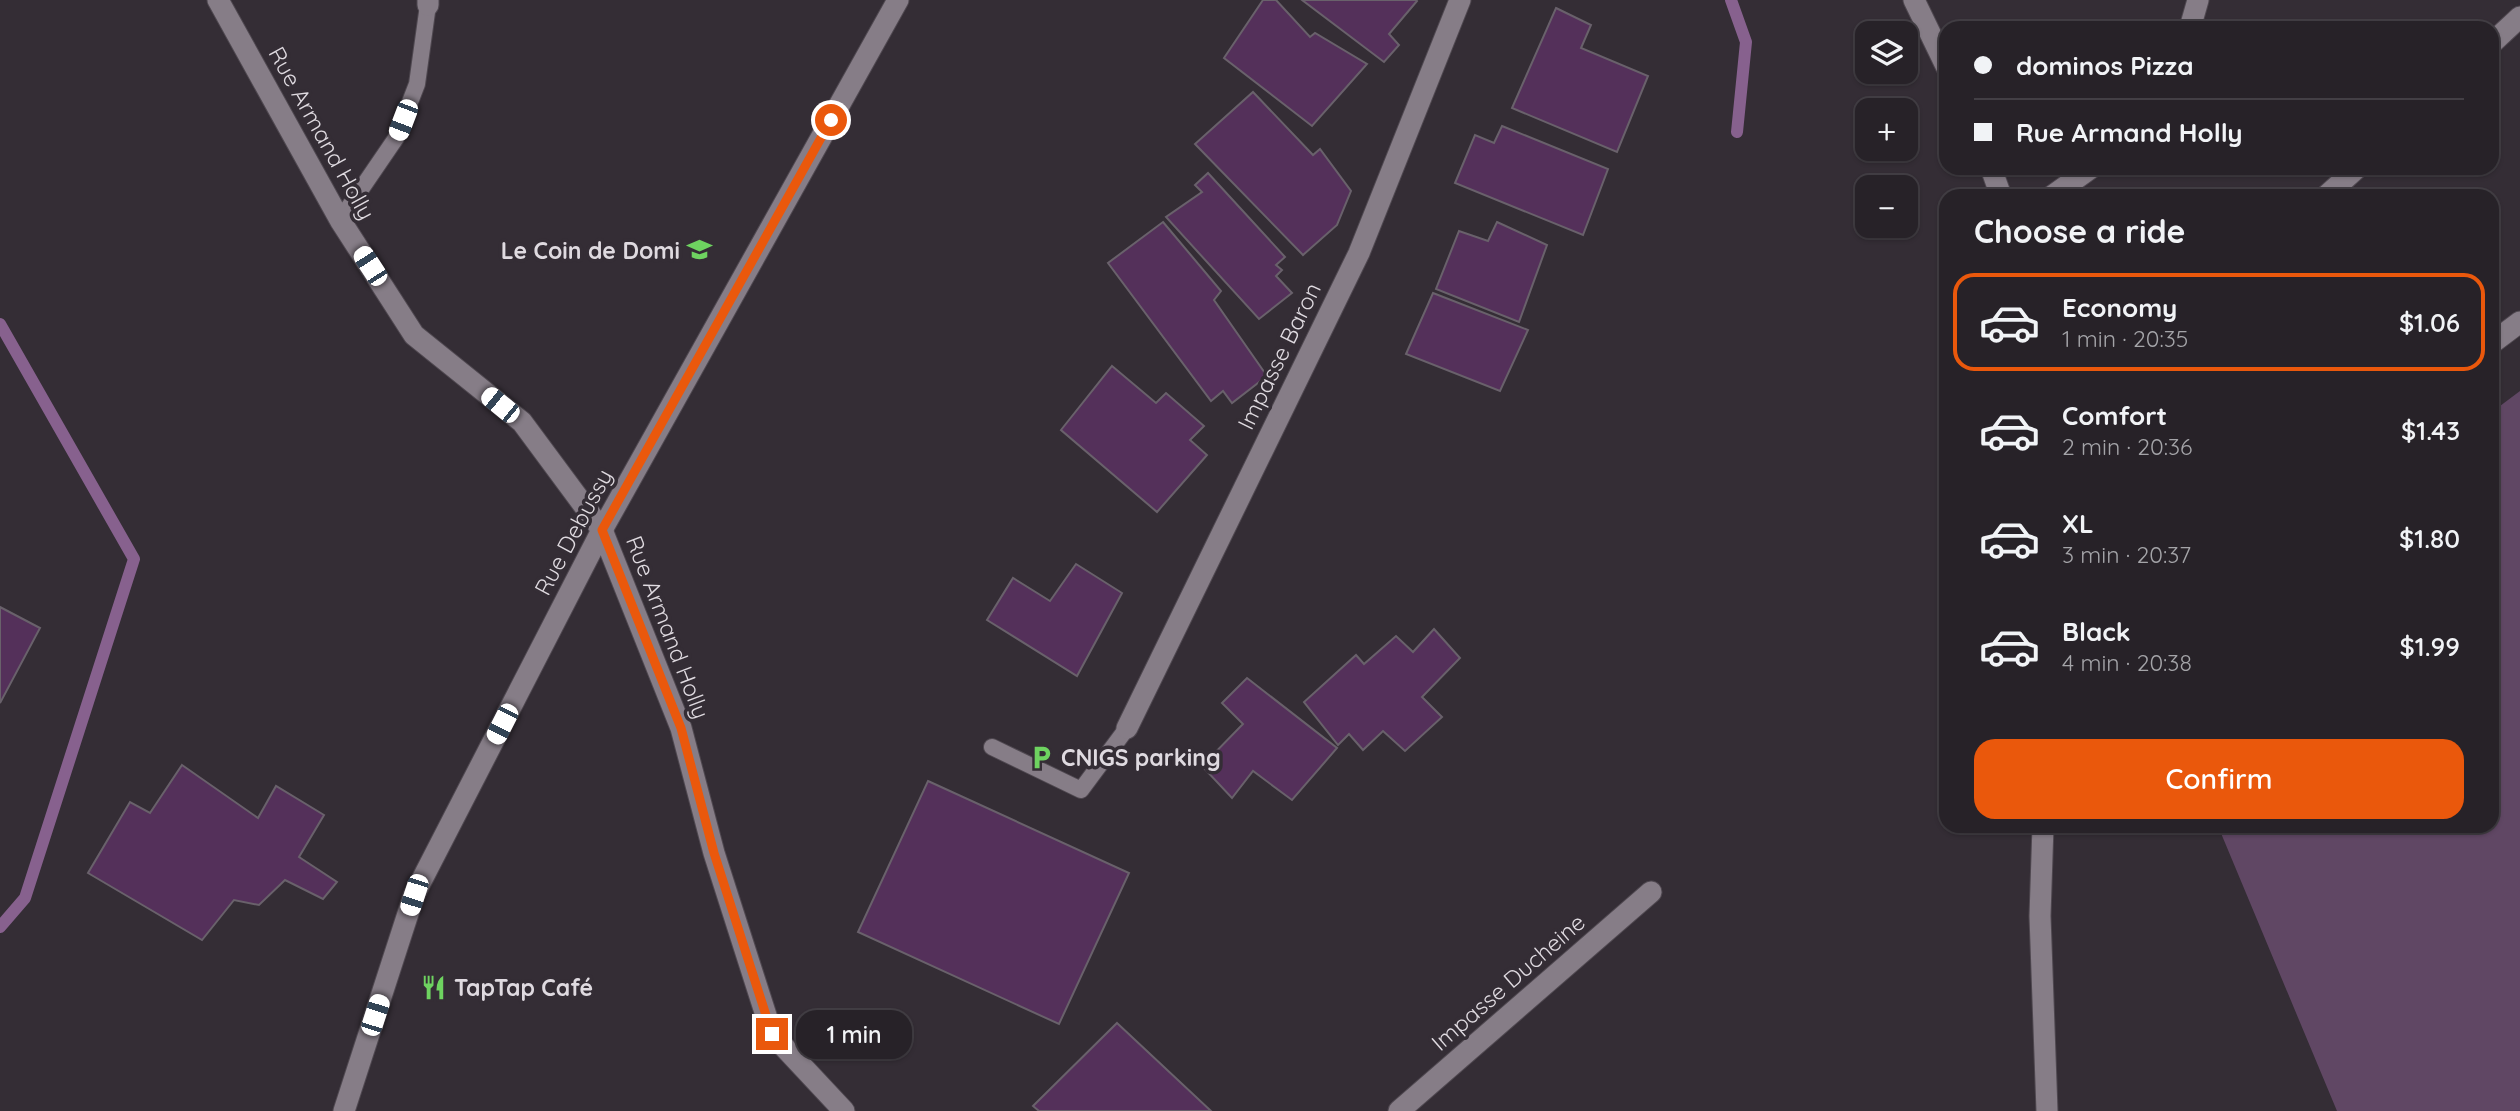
<!DOCTYPE html>
<meta charset="utf-8">
<style>
:root{--surface:#272228;--page:#332f34;--text:#f1f3f6;--muted:#a4a4a8;--line:#433f45;--accent:#ea580c}
body{margin:0;font-family:Quicksand,sans-serif;background:var(--page);color:var(--text);height:100vh;display:flex;flex-direction:column;font-size:26px;white-space:nowrap}
*{box-sizing:border-box;margin:0}
p{font-size:23px;color:var(--muted)}
.icon{flex:none;width:38px;height:38px;fill:none;stroke:currentColor;stroke-width:2;stroke-linecap:round;stroke-linejoin:round}
.map{position:relative;flex:1;overflow:hidden}
.panel{position:absolute;left:1939px;top:189px;width:560px;height:644px;display:flex;flex-direction:column;background:var(--surface);border-radius:21px;box-shadow:0 2px 5px #0004,0 0 0 2px var(--line)}
.panel>*{flex:none}
.hud{position:absolute;left:1939px;top:21px;width:560px;height:154px;border-radius:21px;box-shadow:0 2px 5px #0004,0 0 0 2px var(--line);display:grid;align-content:center;height:154px;padding:0 35px;background:var(--surface)}
.buttons{position:absolute;left:1855px;top:21px;display:grid;gap:14px}
.buttons a{display:grid;place-items:center;width:63px;height:63px;border-radius:14px;background:var(--surface);box-shadow:0 2px 5px #0004,0 0 0 2px var(--line);font-size:35px}
.end{position:absolute;width:32px;height:32px;margin:-16px;border:9px solid #ea580c;background:#fff;box-shadow:0 0 0 4px #fff}
.from{border-radius:50%}
.bubble{position:absolute;height:49px;border-radius:21px;background:var(--surface);box-shadow:0 2px 5px #0004,0 0 0 2px var(--line);font-size:23px;font-weight:600;line-height:49px;text-align:center}
.car{position:absolute;width:21px;height:42px;margin:-21px -10px;border-radius:9px;box-shadow:0 0 5px 2px #0007;background:linear-gradient(#fff 24%,#345 0 40%,#fff 0 76%,#345 0 86%,#fff 0)}
.hud b{display:flex;align-items:center;gap:24px;height:66px;font-size:26px}
.hud b+b{border-top:2px solid var(--line)}
.hud i{width:18px;height:18px;background:var(--text)}
ul{padding:0;list-style:none}
li{display:flex;align-items:center;gap:21px;height:98px;margin:0 14px 10px;padding:0 21px;border:4px solid transparent;border-radius:21px}
li div{flex:1}
li b{display:block;font-size:26px}
li em{font-style:normal;font-weight:600}
li.current{border-color:var(--accent)}
li>.icon{width:63px;height:63px;stroke-width:1.5}
h2{padding:0 35px;font-size:32px;line-height:84px}
.cta{display:flex;gap:14px;margin-top:auto;padding:14px 35px}
.cta a{flex:1;height:80px;border-radius:21px;background:var(--accent);color:#fff;font-size:28px;font-weight:600;line-height:80px;text-align:center}
.map>svg:first-child{display:block}
</style>
<div class="map">
<svg width="2520" height="1111" viewBox="0 0 2520 1111">
<rect width="100%" height="100%" fill="#342d35"/>
<path fill="#604764" d="M2520 391V1111H2337L2218 826H2492V412Z"/>
<g fill="none" stroke-linecap="round" stroke-linejoin="round">
<g stroke="#87618e" stroke-width="12">
<path d="M1731 0 1746 42 1737 132"/>
<path d="M0 324 134 559 25 898 0 927"/>
</g>
</g>
<g fill="#54305a" stroke="#69616b" stroke-width="2">
<path d="M1263 0H1276L1310 37 1315 33 1367 64 1312 126 1224 58Z"/>
<path d="M1302 0H1416L1417 1 1389 34 1399 45 1384 62Z"/>
<path d="M1556 8 1591 25 1581 48 1648 76 1617 152 1512 108Z"/>
<path d="M1253 92 1313 155 1320 149 1351 191 1337 225 1303 255 1195 144Z"/>
<path d="M1502 126 1608 169 1583 235 1455 183 1475 135 1494 143Z"/>
<path d="M1208 173 1285 257 1276 265 1282 270 1276 276 1292 293 1259 319 1166 217 1202 192 1195 185Z"/>
<path d="M1163 222 1221 291 1214 300 1267 376 1232 403 1223 391 1211 401 1108 263Z"/>
<path d="M1497 222 1547 245 1519 322 1436 289 1459 231 1488 241Z"/>
<path d="M1433 293 1528 330 1500 391 1406 354Z"/>
<path d="M1112 366 1156 403 1166 393 1204 426 1190 440 1207 455 1157 512 1061 430Z"/>
<path d="M1076 564 1122 593 1077 676 987 620 1013 578 1050 601Z"/>
<path d="M0 607 40 628 0 703Z"/>
<path d="M1434 629 1460 658 1422 697 1442 717 1405 751 1383 731 1363 750 1349 734 1338 745 1304 702 1356 655 1364 664 1396 636 1413 652Z"/>
<path d="M1247 678 1337 748 1292 800 1253 771 1232 798 1202 766 1243 724 1222 703Z"/>
<path d="M182 765 258 818 276 786 324 815 299 857 337 882 323 899 285 880 259 905 234 900 202 940 88 873 130 802 150 813Z"/>
<path d="M928 781 1129 873 1059 1024 858 932Z"/>
<path d="M1117 1023 1211 1111H1039L1033 1106Z"/>
</g>
<g fill="none" stroke-linecap="round" stroke-linejoin="round">
<defs>
<g id="lane">
<path d="M340 220 396 138 417 84 428 5"/>
<path d="M992 747 1081 790 1127 728"/>
</g>
<g id="street">
<path d="M218 0 340 220 414 335 522 422 602 530 681 728 714 853 772 1034 844 1111"/>
<path d="M428 0V5"/>
<path d="M1914 0 1946 66"/>
<path d="M2190 28 2198 0"/>
<path d="M2492 43 2520 17"/>
<path d="M1991 168 2001 196"/>
<path d="M2052 196 2091 168"/>
<path d="M2326 196 2357 168"/>
<path d="M2492 343 2520 322"/>
<path d="M1127 728 1359 253 1460 0"/>
<path d="M2043 826 2040 916 2047 1111"/>
<path d="M344 1111 414 895 602 530 898 0"/>
<path d="M1399 1111 1651 892"/>
</g>
</defs>
<use href="#lane" stroke="#4f4850" stroke-width="18"/>
<use href="#street" stroke="#4f4850" stroke-width="23"/>
<use href="#lane" stroke="#867d87" stroke-width="16"/>
<use href="#street" stroke="#867d87" stroke-width="21"/>
</g>
<g fill="none" stroke-linecap="round" stroke-linejoin="round">
<path stroke="#ea580c" stroke-width="9" d="M772 1034 714 853 681 728 602 530 831 120"/>
</g>
<defs>
<symbol id="school-bare" viewBox="-9 -9 18 18"><path d="M0-5L7-2L0 1L-7-2ZM-4 1L0 2.5L4 1V4Q0 6-4 4Z" fill="#6ed360" stroke="#342d35" stroke-width="2.5" paint-order="stroke"/></symbol>
<symbol id="parking-bare" viewBox="-9 -9 18 18"><path d="M-3.5-5.5H1a3.5 3.5 0 0 1 0 7H-1V5.5H-3.5ZM-1-3.4V-.6H.8a1.4 1.4 0 0 0 0-2.8Z" fill="#6ed360" stroke="#342d35" stroke-width="2.5" paint-order="stroke"/></symbol>
<symbol id="restaurant-bare" viewBox="-9 -9 18 18"><path d="M-5-6h1v4h1v-4h1v4h1v-4h1v5L-1.5 .5V6h-2V.5L-5-1ZM5-6V6H3V1.5H1.5Q1.5-4 5-6Z" fill="#6ed360" stroke="#342d35" stroke-width="2.5" paint-order="stroke"/></symbol>
</defs>
<g fill-rule="evenodd">
<use href="#school-bare" x="682" y="232" width="35" height="35"/>
<use href="#parking-bare" x="1024" y="740" width="35" height="35"/>
<use href="#restaurant-bare" x="416" y="970" width="35" height="35"/>
</g>
<g text-anchor="middle" dominant-baseline="central" stroke-width="7" stroke-linejoin="round" paint-order="stroke">
<g font-size="23" fill="#dfdae0" stroke="#342d35">
<text transform="translate(322 133) rotate(61)">Rue Armand Holly</text>
<text transform="translate(1279 356) rotate(-64)">Impasse Baron</text>
<text transform="translate(573 532) rotate(-62)">Rue Debussy</text>
<text transform="translate(668 627) rotate(69)">Rue Armand Holly</text>
<text transform="translate(1508 982) rotate(-41)">Impasse Ducheine</text>
</g>
<g font-size="23" font-weight="bold" fill="#dfdae0" stroke="#342d35" text-anchor="start">
<text x="680" y="250" text-anchor="end">Le Coin de Domi</text>
<text x="1061" y="757">CNIGS parking</text>
<text x="454" y="987">TapTap Café</text>
</g>
</g>
</svg>
<div class="buttons">
<a><svg class="icon" aria-label="layers" viewBox="0 0 24 24"><path d="M12 4l9 5-9 5-9-5zM3 14l9 5 9-5"/></svg></a>
<a>+</a>
<a>−</a>
</div>
<i class="end from" style="left:831px;top:120px"></i>
<i class="end" style="left:772px;top:1034px"></i>
<div class="bubble" style="left:796px;top:1010px;width:116px">1 min</div>
<i class="car" style="left:403px;top:120px;rotate:201deg"></i>
<i class="car" style="left:370px;top:266px;rotate:327deg"></i>
<i class="car" style="left:500px;top:405px;rotate:309deg"></i>
<i class="car" style="left:502px;top:724px;rotate:207deg"></i>
<i class="car" style="left:414px;top:895px;rotate:198deg"></i>
<i class="car" style="left:375px;top:1015px;rotate:18deg"></i>
<div class="hud">
<b><i class="from"></i>dominos Pizza</b>
<b><i></i>Rue Armand Holly</b>
</div>
<section class="panel">
<h2>Choose a ride</h2>
<ul>
<li class="current"><svg class="icon" aria-label="car" viewBox="0 0 24 24"><path d="M5 17H2v-5l4-1 3-4h7l3 4 3 1v5h-3M9 17h6M6 11h13"/><circle cx="7" cy="17" r="2"/><circle cx="17" cy="17" r="2"/></svg><div><b>Economy</b><p>1 min · 20:35</p></div><em>$1.06</em></li>
<li><svg class="icon" aria-label="car" viewBox="0 0 24 24"><path d="M5 17H2v-5l4-1 3-4h7l3 4 3 1v5h-3M9 17h6M6 11h13"/><circle cx="7" cy="17" r="2"/><circle cx="17" cy="17" r="2"/></svg><div><b>Comfort</b><p>2 min · 20:36</p></div><em>$1.43</em></li>
<li><svg class="icon" aria-label="car" viewBox="0 0 24 24"><path d="M5 17H2v-5l4-1 3-4h7l3 4 3 1v5h-3M9 17h6M6 11h13"/><circle cx="7" cy="17" r="2"/><circle cx="17" cy="17" r="2"/></svg><div><b>XL</b><p>3 min · 20:37</p></div><em>$1.80</em></li>
<li><svg class="icon" aria-label="car" viewBox="0 0 24 24"><path d="M5 17H2v-5l4-1 3-4h7l3 4 3 1v5h-3M9 17h6M6 11h13"/><circle cx="7" cy="17" r="2"/><circle cx="17" cy="17" r="2"/></svg><div><b>Black</b><p>4 min · 20:38</p></div><em>$1.99</em></li>
</ul>
<div class="cta"><a>Confirm</a></div>
</section>
</div>
